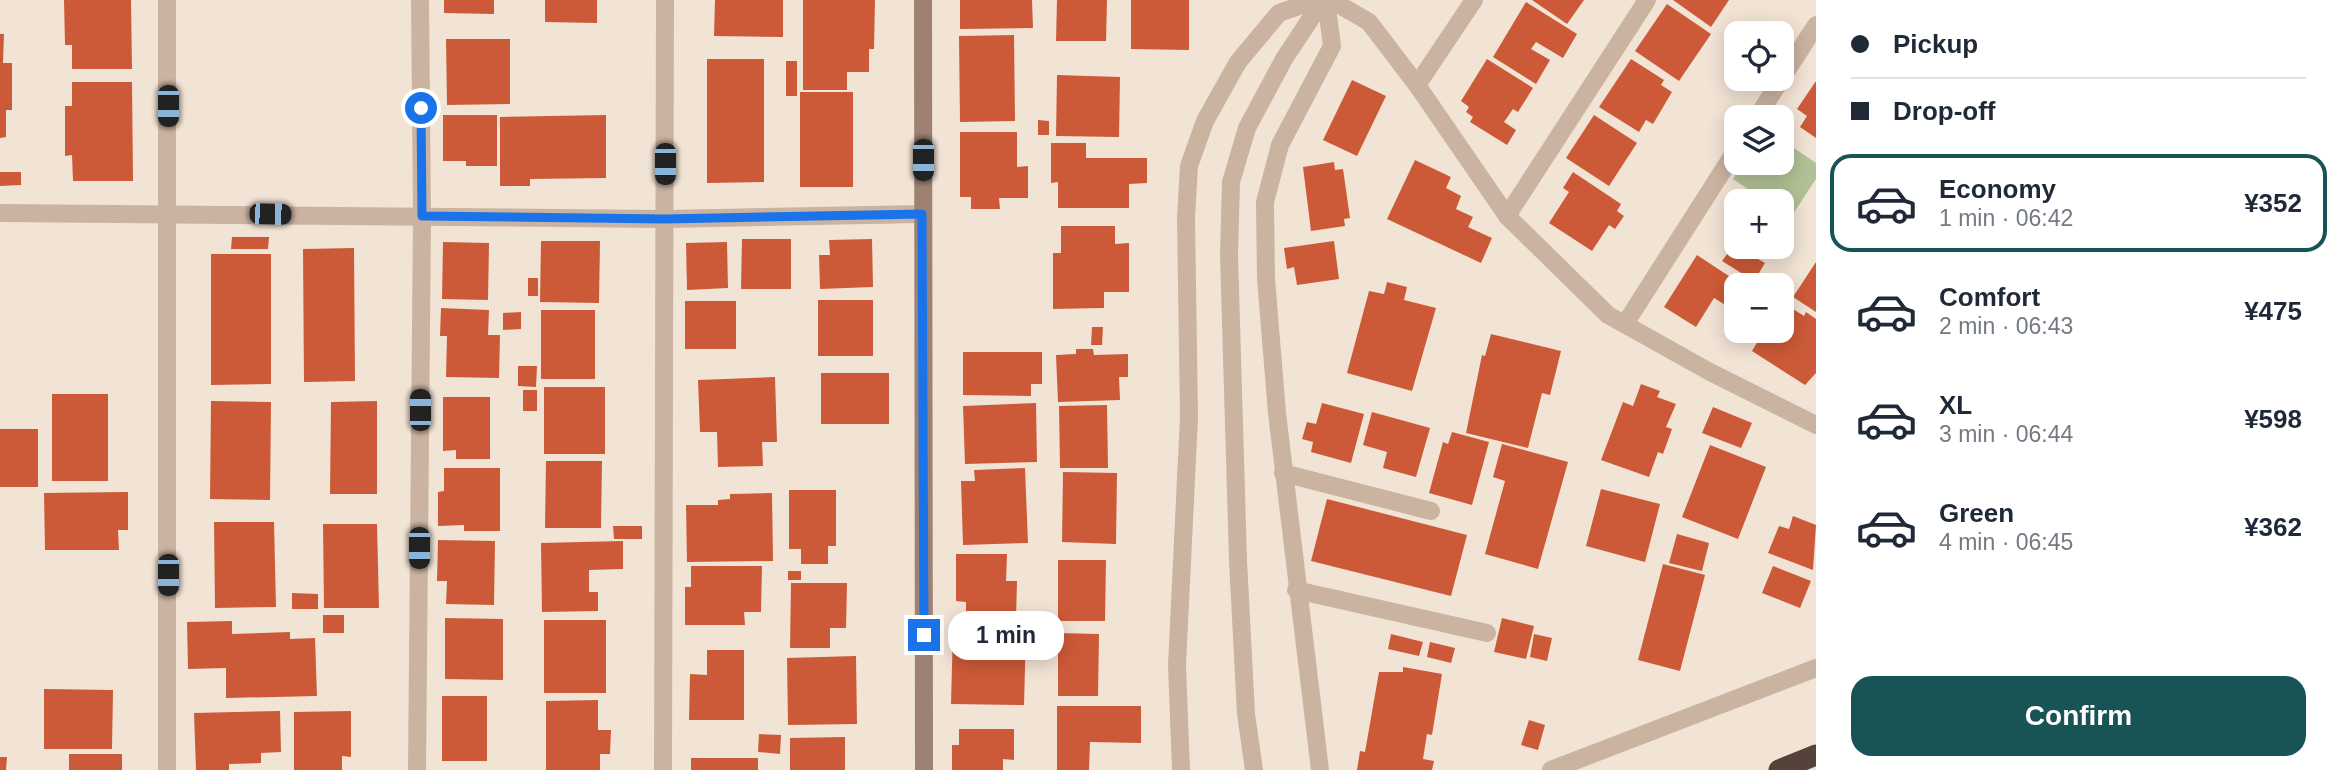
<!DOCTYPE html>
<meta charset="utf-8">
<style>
:root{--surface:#fff;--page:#f6f6f7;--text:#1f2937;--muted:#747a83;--line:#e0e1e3;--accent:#185356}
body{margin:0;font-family:Arial,sans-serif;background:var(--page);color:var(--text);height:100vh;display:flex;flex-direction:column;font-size:26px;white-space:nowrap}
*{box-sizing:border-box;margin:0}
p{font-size:23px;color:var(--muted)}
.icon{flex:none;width:38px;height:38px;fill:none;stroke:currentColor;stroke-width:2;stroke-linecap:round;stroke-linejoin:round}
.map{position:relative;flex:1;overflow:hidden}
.drawer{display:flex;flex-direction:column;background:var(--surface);width:525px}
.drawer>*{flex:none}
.banner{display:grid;align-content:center;height:154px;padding:0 35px;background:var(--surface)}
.buttons{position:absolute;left:1724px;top:21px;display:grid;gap:14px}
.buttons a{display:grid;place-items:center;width:70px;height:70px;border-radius:14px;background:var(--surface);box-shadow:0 4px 18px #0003;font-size:35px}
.end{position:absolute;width:32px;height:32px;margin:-16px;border:9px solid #1a73e8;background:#fff;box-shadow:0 0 0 4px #fff}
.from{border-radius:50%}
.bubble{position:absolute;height:49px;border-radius:21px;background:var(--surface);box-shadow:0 4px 18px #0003;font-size:23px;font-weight:700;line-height:49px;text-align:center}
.car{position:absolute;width:21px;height:42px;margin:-21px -10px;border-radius:9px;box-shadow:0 0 5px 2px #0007;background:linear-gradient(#222 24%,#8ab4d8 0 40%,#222 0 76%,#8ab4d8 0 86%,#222 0)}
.banner b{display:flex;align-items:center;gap:24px;height:66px;font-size:26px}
.banner b+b{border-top:2px solid var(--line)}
.banner i{width:18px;height:18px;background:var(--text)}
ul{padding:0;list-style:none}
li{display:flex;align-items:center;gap:21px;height:98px;margin:0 14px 10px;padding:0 21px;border:4px solid transparent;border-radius:21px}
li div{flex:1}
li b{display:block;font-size:26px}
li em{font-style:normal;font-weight:700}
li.active{border-color:var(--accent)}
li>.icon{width:63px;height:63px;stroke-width:1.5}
.action{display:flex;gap:14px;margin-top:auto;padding:14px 35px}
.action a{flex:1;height:80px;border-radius:21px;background:var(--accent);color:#fff;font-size:28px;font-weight:700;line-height:80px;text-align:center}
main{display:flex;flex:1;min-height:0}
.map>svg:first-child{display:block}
</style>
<main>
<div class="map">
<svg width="1816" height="770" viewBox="0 0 1816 770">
<rect width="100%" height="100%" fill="#f2e4d5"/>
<path fill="#b2c195" d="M1782 140 1816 163V179L1791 217 1782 211V201H1766L1733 179 1743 163H1782Z"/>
<g fill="#cc5a38">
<path d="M64 0H131L132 69H72V45H65Z"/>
<path d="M444 0H494V14L444 13Z"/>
<path d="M545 0H597V23L545 22Z"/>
<path d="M715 0H783V37L714 36Z"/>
<path d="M803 0H875L874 49H869V72H847V90H803Z"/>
<path d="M960 0H1032L1033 28 960 29Z"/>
<path d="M1057 0H1107L1106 41H1056Z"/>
<path d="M1131 0H1189V50L1131 49Z"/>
<path d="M1532 0H1584L1567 24Z"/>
<path d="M1673 0H1729L1711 27Z"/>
<path d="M1526 2 1577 34 1563 58 1536 42 1531 49 1550 60 1536 84 1493 57Z"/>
<path d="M1667 4 1711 34 1679 81 1635 51Z"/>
<path d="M0 34H4L3 63H12V110H6V137L0 138Z"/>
<path d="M1014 35 1015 121 960 122 959 36Z"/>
<path d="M446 39H510V104L447 105Z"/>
<path d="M707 59H764V182L707 183Z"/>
<path d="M1487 59 1533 88 1518 112 1513 109 1504 122 1516 130 1507 145 1470 122 1473 117 1466 112 1469 107 1461 101Z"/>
<path d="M1631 59 1664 80 1661 85 1672 92 1653 124 1646 120 1639 132 1599 107Z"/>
<rect x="786" y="61" width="11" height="35"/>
<path d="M1057 75 1120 77 1119 137 1056 136Z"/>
<path d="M1352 80 1386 96 1357 156 1323 140Z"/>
<path d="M1816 81V138L1800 127 1807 116 1797 109Z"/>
<path d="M72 82H132L133 181H73L72 155 65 156V106H72Z"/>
<rect x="800" y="92" width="53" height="95"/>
<path d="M443 115H497V166H466V161H443Z"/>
<path d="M606 115V178L530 179V186H500V117Z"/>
<path d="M1594 115 1637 143 1609 186 1566 158Z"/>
<path d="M1038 120 1049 121V135H1038Z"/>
<path d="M960 132H1017V167L1028 166V198H999L1000 209H971V197H960Z"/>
<path d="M1051 143H1086V158H1147V183L1129 184V208H1058V182L1051 183Z"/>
<path d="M1415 160 1451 177 1446 188 1461 196 1456 209 1473 217 1468 227 1492 238 1481 263 1387 219Z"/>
<path d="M1334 162 1335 170 1343 169 1350 218 1344 219 1345 226 1311 231 1303 167Z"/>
<path d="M0 172H21V185L0 186Z"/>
<path d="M1573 172 1621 204 1617 211 1624 216 1615 229 1609 225 1592 251 1549 223 1569 192 1563 188Z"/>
<path d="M1782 222 1790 228 1782 241Z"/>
<path d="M1061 226H1115V244L1129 243V292H1104V308L1053 309V253H1061Z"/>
<path d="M232 237H269L268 249H231Z"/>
<path d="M742 239H791V289H741Z"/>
<path d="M872 239 873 287 820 289 819 255H830L829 240Z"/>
<path d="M541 241H600L599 303 540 302Z"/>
<path d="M1334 241 1339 279 1297 285 1294 267 1287 269 1284 248Z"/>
<path d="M443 242 489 243 488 300 442 299Z"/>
<path d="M727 242 728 288 687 290 686 243Z"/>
<path d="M1738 247H1766L1758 259 1765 263 1754 281 1722 261 1728 253 1733 255Z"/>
<path d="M354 248 355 381 304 382 303 249Z"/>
<path d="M211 254H271V384L211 385Z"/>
<path d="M1697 255 1741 284 1736 285V292L1727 306 1714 298 1696 327 1664 307Z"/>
<path d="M1816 262V312L1793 297Z"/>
<rect x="528" y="278" width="10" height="18"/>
<path d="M1387 282 1407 287 1404 300 1436 308 1412 391 1347 373 1369 291 1384 294Z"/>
<rect x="818" y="300" width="55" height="56"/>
<rect x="685" y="301" width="51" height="48"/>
<path d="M1782 302 1804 316 1806 312 1816 319V373L1805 385 1752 351 1764 331H1782Z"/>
<path d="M441 308 489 310 488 335H500L499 378 446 377 447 336H440Z"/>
<rect x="541" y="310" width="54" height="69"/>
<path d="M521 312V329L503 330V313Z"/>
<path d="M1092 327H1103L1102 345H1091Z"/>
<path d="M1491 334 1561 351 1550 395 1542 393 1528 448 1466 433 1482 355 1485 356Z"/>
<path d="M1076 349H1093L1094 355 1128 354V377H1119L1120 400 1058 402 1056 355 1076 354Z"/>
<path d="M963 352H1042V384H1031V396L963 395Z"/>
<path d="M518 366H537L536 387 518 386Z"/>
<rect x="821" y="373" width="68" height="51"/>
<path d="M775 377 777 442H762L763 466 718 467 717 432H700L698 380Z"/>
<path d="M1641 384 1660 391 1657 397 1676 404 1666 427 1672 429 1663 454 1658 452 1649 477 1601 460 1623 402 1633 406Z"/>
<rect x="544" y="387" width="61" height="67"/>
<rect x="523" y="390" width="14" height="21"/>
<rect x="52" y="394" width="56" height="87"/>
<path d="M443 397H490V459H456V450L443 451Z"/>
<path d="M211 401 271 402 270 500 210 499Z"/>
<path d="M377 401V494H330L331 402Z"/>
<path d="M1036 403 1037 462 965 464 963 406Z"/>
<path d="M1322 403 1364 414 1351 463 1311 452 1313 442 1302 439 1307 422 1316 424Z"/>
<path d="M1107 405 1108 468H1060L1059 406Z"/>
<path d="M1713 407 1752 423 1741 448 1702 433Z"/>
<path d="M1372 412 1430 428 1416 477 1383 468 1387 452 1363 445Z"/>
<rect x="0" y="429" width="38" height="58"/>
<path d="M1452 432 1489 442 1472 505 1429 493 1443 442 1448 444Z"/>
<path d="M1502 444 1568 462 1538 569 1485 554 1505 481 1493 477Z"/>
<path d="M1710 445 1766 467 1738 539 1682 517Z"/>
<path d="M546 461H602L601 528H545Z"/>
<path d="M444 468H500V531H464V525L438 526V492L444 491Z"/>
<path d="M1025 468 1028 543 963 545 961 481H975L974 470Z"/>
<path d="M1063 472 1117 473 1116 544 1062 542Z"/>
<path d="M1601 489 1660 504 1645 562 1586 546Z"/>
<path d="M789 490H836V546H828V564H801V549H789Z"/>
<path d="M128 492V530H118L119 550H45L44 493Z"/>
<path d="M772 493 773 561 687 562 686 505H718V500L730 499V494Z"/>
<path d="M1327 499 1467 535 1451 596 1311 561Z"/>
<path d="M1793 516 1816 525 1813 570 1768 553 1779 526 1789 529Z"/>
<path d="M214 522H274L276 607 215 608Z"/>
<path d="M323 524H377L379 608H324Z"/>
<path d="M613 526H642V539H614Z"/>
<path d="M1677 534 1709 543 1702 571 1669 563Z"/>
<path d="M438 540 495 541 494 605 446 604 447 581H437Z"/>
<path d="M623 541V569L589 570V592H598V611L542 612 541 543Z"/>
<path d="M956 554H1007L1006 581H1017L1016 619 966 618V602L956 601Z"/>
<path d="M1058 560H1106L1105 621H1058Z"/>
<path d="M1663 564 1705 575 1680 671 1638 660Z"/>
<path d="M691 566H762L761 612H744L745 625H685V587H691Z"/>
<path d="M1773 566 1811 581 1800 608 1762 593Z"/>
<rect x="788" y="571" width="13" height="9"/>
<path d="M791 583H847L846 628H830V648H790Z"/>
<path d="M292 593 318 594V609H292Z"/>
<rect x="323" y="615" width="21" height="18"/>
<path d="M445 618 503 619V680L445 679Z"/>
<path d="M1502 618 1534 626 1526 659 1494 652Z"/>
<rect x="544" y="620" width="62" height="73"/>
<path d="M232 621V634L290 632V639L315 638 317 696 226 698V668L188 669 187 622Z"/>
<path d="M953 628 1026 629 1024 705 951 704Z"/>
<path d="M1058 633 1099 634 1098 696H1058Z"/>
<path d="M1391 634 1423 642 1419 656 1388 649Z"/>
<path d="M1534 634 1552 638 1547 661 1530 657Z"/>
<path d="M1430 642 1455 648 1451 663 1427 657Z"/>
<path d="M707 650H744V720H689L690 674 707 675Z"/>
<path d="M856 656 857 724 788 725 787 658Z"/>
<path d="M1403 667 1442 674 1432 735 1427 734 1423 759 1434 761 1432 770H1357L1360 751 1365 752 1379 672H1403Z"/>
<path d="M44 689 113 690 112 749H44Z"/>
<rect x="442" y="696" width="45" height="65"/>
<path d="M598 700V730H611L610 754H600V770H546V701Z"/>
<path d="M1057 706H1141V743L1090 742 1089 770H1057Z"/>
<path d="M280 711 281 752 261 753V763L229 764V770H196L194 713Z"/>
<path d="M351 711V757L342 756V770H294V712Z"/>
<path d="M1529 720 1545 725 1538 750 1521 745Z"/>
<path d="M959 729H1014V760L1003 759V770H952V745H959Z"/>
<path d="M759 734 781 735 780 754 758 752Z"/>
<path d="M845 737V770H790V738Z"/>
<rect x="69" y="754" width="53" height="16"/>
<path d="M0 757H7L6 770H0Z"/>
<rect x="691" y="758" width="67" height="12"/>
</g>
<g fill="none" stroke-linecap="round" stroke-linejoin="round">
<g stroke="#cab3a1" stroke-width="18">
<path d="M1283 473 1431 511"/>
<path d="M1296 590 1487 633"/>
</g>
<g stroke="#cab3a1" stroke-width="18">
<path d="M1331 0 1369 22 1417 85 1507 216 1608 315 1710 372 1816 425"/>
<path d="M1417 85 1474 0"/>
<path d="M1757 117 1816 25"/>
<path d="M0 213 665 219 922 214"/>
<path d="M1507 216 1647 0"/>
<path d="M1625 324 1736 150"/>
<path d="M167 770V0"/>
<path d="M417 770 422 216 420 0"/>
<path d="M663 770 665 0"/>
<path d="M1181 770 1177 665 1189 417 1186 218 1189 166 1205 121 1238 62 1279 13 1316 0"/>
<path d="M1254 770 1246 714 1238 560 1229 255 1231 182 1247 128 1284 59 1323 0"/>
<path d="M1320 770 1277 413 1266 279 1265 202 1280 145 1332 46 1326 0"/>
<path d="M1551 770 1816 668"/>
</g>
<path stroke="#9d8172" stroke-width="18" d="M923 0 924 770"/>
<path stroke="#55423b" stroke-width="21" d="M1779 770 1816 755"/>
</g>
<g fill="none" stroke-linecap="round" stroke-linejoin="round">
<path stroke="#1a73e8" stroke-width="9" d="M421 108 422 216 665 219 922 214 924 635"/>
</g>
</svg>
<div class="buttons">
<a><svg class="icon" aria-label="locate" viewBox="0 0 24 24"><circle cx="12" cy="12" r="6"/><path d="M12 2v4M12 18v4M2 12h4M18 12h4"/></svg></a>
<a><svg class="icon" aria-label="layers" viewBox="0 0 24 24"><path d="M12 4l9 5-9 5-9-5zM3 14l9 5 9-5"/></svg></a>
<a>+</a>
<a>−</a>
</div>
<i class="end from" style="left:421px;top:108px"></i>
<i class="end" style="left:924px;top:635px"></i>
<div class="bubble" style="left:948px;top:611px;width:116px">1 min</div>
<i class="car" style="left:168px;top:106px;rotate:180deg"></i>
<i class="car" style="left:923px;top:160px;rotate:180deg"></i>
<i class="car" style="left:665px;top:164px;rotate:180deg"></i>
<i class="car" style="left:270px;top:214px;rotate:91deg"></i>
<i class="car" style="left:420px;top:410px;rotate:0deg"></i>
<i class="car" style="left:419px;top:548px;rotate:180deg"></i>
<i class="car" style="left:168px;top:575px;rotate:180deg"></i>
</div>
<section class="drawer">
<div class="banner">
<b><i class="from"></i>Pickup</b>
<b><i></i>Drop-off</b>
</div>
<ul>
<li class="active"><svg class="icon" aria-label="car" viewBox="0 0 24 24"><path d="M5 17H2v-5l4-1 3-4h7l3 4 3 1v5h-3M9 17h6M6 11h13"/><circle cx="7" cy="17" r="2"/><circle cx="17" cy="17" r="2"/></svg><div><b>Economy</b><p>1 min · 06:42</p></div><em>¥352</em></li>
<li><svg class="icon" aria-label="car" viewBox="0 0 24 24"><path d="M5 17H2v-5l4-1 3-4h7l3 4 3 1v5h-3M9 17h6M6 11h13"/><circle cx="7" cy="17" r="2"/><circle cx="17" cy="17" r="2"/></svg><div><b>Comfort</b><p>2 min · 06:43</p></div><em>¥475</em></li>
<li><svg class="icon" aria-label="car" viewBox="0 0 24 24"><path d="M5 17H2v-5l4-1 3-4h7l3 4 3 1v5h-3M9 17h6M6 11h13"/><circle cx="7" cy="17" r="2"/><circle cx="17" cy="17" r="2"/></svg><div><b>XL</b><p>3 min · 06:44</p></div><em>¥598</em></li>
<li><svg class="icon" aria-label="car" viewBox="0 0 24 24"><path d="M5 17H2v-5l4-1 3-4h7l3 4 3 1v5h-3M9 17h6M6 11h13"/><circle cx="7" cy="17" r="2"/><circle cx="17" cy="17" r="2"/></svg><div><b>Green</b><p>4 min · 06:45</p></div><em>¥362</em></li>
</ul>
<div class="action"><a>Confirm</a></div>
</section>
</main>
